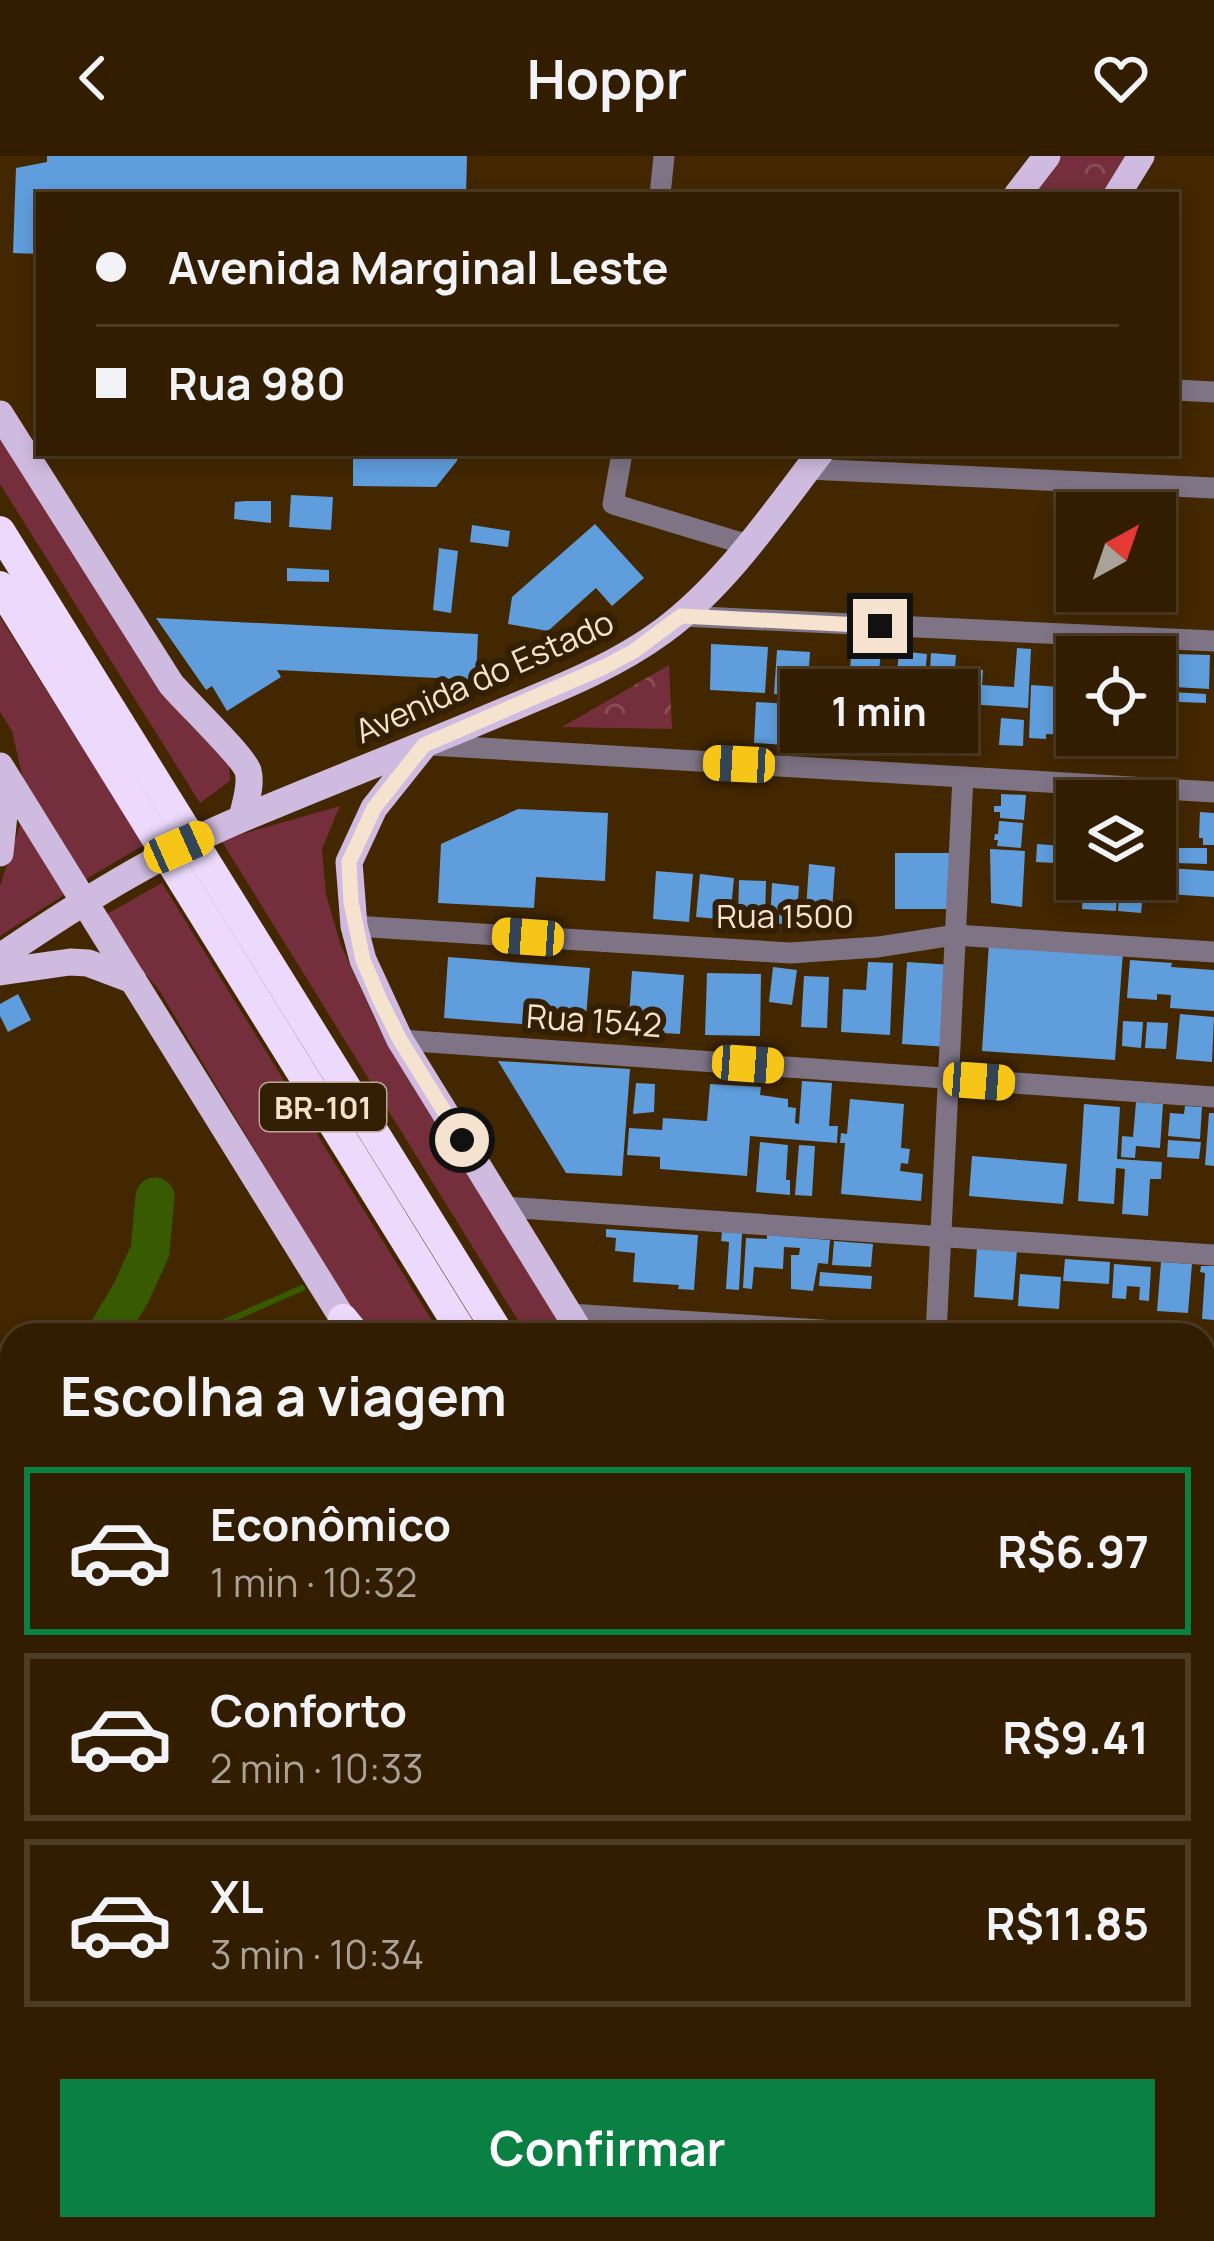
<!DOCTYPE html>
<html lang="pt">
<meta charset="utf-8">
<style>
:root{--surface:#321d01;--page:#3d2a10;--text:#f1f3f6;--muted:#a8a299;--line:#4d3b23;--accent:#0b8043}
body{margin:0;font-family:Manrope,sans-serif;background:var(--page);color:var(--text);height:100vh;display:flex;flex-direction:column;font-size:45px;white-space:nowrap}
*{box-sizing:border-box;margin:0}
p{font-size:39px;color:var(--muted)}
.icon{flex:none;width:66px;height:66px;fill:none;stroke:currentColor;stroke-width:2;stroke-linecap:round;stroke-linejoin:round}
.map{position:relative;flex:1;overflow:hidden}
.sheet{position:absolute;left:0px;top:1167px;width:1215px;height:918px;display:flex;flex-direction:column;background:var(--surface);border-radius:36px 36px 0 0;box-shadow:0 6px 18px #0003,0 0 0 3px var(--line)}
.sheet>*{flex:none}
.banner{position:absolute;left:36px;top:36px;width:1143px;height:264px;border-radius:0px;box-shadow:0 6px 18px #0003,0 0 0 3px var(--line);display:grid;align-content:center;height:264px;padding:0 60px;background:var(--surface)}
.needle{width:78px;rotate:40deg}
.tools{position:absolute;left:1056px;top:336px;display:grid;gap:24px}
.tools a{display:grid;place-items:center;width:120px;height:120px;border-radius:0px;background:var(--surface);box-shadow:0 6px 18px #0003,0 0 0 3px var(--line);font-size:60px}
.end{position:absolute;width:54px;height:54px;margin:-27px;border:15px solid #f5e3d0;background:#111;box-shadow:0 0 0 6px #111}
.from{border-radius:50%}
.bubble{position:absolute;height:84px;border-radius:0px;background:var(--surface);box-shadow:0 6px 18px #0003,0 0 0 3px var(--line);font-size:39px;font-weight:700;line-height:84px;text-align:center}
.car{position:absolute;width:36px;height:72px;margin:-36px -18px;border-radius:15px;box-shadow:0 0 9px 3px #0007;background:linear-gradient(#f5c518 24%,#345 0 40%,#f5c518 0 76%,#345 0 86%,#f5c518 0)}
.banner b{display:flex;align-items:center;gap:42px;height:114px;font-size:45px}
.banner b+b{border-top:3px solid var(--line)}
.banner i{width:30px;height:30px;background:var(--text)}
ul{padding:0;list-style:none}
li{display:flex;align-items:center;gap:36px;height:168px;margin:0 24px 18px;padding:0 36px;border:6px solid var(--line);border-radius:0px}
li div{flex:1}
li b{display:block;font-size:45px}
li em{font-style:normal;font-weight:700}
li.selected{border-color:var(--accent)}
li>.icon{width:108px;height:108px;stroke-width:1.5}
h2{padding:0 60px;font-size:54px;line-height:144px}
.cta{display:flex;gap:24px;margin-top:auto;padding:24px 60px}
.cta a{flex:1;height:138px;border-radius:0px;background:var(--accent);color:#fff;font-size:48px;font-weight:700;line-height:138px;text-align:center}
header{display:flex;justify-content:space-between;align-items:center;height:156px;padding:0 60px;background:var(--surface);font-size:54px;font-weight:700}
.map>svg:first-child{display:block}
</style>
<header><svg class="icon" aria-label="back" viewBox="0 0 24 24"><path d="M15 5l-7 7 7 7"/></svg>Hoppr<svg class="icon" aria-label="heart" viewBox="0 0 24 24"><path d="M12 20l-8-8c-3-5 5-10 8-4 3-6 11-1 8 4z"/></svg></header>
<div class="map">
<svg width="1214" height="2085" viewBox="0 0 1214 2085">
<defs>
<pattern id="forest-crowns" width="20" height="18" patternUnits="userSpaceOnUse" patternTransform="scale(3)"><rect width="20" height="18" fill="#742e3c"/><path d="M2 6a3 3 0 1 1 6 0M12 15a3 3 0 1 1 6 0" fill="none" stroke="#884c57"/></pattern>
</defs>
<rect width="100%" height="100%" fill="#422701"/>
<g fill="#742e3c">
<path d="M0 283 162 534 189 568 229 603 230 625 200 647 0 328Z"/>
<path d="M0 461 144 689 86 723 23 623 12 575 0 556Z"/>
<path d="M340 650 322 693 326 738 340 787 377 868 567 1179H527L221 684Z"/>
<path d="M21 666 67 737 0 780V730Z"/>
<path d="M162 727 441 1179H369L356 1163 159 834 132 802 91 767Z"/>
</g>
<g fill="url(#forest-crowns)">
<path d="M1059 0H1127L1103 39H1029Z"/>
<path d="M669 509 672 573 562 571Z"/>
</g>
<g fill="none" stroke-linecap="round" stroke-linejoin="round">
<path stroke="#385a00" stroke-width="6" d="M196 1179 302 1132"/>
<path stroke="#385a00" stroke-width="39" d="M106 1179 131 1137 150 1095 155 1041"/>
</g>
<g fill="#5f9ddd">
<path d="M47 0H467L466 39H39V98L13 97 16 12 47 6Z"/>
<path d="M353 297H458L457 305 436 331 353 330Z"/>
<path d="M291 339 333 341 331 374 289 371Z"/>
<path d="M245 345H271V367L234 363 235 346Z"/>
<path d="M595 368 644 422 612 450 596 432 548 475 508 468 512 441Z"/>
<path d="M472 369 510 375 508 391 470 386Z"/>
<path d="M439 392 458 395 451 457 433 454Z"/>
<path d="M287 412 329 414V426L287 425Z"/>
<path d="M156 462 478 478 476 524 277 514 281 521 227 555 212 530 206 534Z"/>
<path d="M711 488 768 491 765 537 710 534Z"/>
<path d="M852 491 881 494 878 527 849 523Z"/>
<path d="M1017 492 1031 493 1028 552 967 548 969 514H983L982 529 1014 531Z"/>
<path d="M777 494 810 496 807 541 774 538Z"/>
<path d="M899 495 927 498 923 542 895 540Z"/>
<path d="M931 497 956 499 952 549 928 547Z"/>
<path d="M1176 498 1210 499 1209 533 1174 531Z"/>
<path d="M1155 511H1173L1172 536 1206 538V547L1155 545Z"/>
<path d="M811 526 843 527 842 541 810 539Z"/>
<path d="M1031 529 1061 531 1059 553 1069 554 1068 579 1046 578V583L1029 582Z"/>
<path d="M843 544 878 545 877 591 842 590Z"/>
<path d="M756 546 789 548 787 589 754 587Z"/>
<path d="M886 547 924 549V559L885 557Z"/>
<path d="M934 550 972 553 969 592 931 589Z"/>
<path d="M1001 562 1024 564 1023 590 999 589Z"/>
<path d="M1001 638 1026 639 1024 664 1000 662V656H994V650H1001Z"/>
<path d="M518 653 608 657 605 725 536 721 534 752 438 747 441 688Z"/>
<path d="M1200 656 1214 657V689H1203V682H1199Z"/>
<path d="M1155 660 1172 663 1166 701 1155 699Z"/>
<path d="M999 665 1023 667 1021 692 997 690 998 684H994L995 678H998Z"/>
<path d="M1037 688 1076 691 1075 708 1036 706Z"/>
<path d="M1177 692H1207V708L1176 707Z"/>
<path d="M990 693 1025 695 1022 751 991 747Z"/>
<rect x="895" y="697" width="55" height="56"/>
<path d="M809 708 835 711 832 756 806 754Z"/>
<path d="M1168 712 1214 715V741L1167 738Z"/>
<path d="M1055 713 1077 715V723H1081L1080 747 1053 745Z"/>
<path d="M656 715 693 718 689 766 653 763Z"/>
<path d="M700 718 734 722 730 764 696 761Z"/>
<path d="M1084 723H1118L1116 755 1082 753Z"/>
<path d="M1120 723H1157L1156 743 1147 742 1148 733 1129 732 1128 746 1142 747 1141 757 1118 755Z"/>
<path d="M739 724 766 725 765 764 738 763Z"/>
<path d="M772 727 799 730 796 769 770 767Z"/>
<path d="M989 786 1123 796 1115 904 982 895Z"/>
<path d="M448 801 590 812 585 873 444 862Z"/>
<path d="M1130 804 1172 807 1171 811 1214 814V855L1170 852 1171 839 1157 838V844L1127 842Z"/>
<path d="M868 806 893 807 890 879 841 876 843 833 866 834Z"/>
<path d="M907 806 953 809 949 891 902 888Z"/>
<path d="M773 811 797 814 792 849 769 846Z"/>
<path d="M632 815 684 819 680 878 628 875Z"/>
<path d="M707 817 761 818 760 880 705 879Z"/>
<path d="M804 820 829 821 827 872 801 871Z"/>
<path d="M18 838 31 864 8 876 0 860V848Z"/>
<path d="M1180 858 1214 861 1212 906 1176 903Z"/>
<path d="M1123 865 1143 866 1141 892 1122 890Z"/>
<path d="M1147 866 1168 867 1166 893 1145 892Z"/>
<path d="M498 905 630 913 622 1020 566 1017Z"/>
<path d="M802 925 832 927 829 970H838L837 987 750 980 747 1020 660 1013V1001L627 999 629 972 662 974 663 962 707 965 710 928 761 931 760 939 788 943V951L796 952 795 967 799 968Z"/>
<path d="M636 927 655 928 654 956 633 958Z"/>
<path d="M850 943 904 948 901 992 910 993 908 1008 901 1007 900 1015 923 1018 921 1045 841 1038 845 987H840L841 977 847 978Z"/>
<path d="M1136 946 1163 948 1160 992 1136 990 1135 1002 1121 1001 1122 980 1133 981Z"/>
<path d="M1084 948 1120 951 1117 1003 1162 1006 1161 1023H1150L1148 1060 1122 1058 1125 1013 1116 1012 1114 1048 1078 1045Z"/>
<path d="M1185 950 1202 951 1200 983 1168 980 1170 957 1184 958Z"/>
<path d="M1209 957H1214V1010L1205 1009Z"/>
<path d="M1168 984 1201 986 1199 1003 1167 1001Z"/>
<path d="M760 986 788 989 786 1024H790V1039L756 1036Z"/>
<path d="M799 989 815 990 812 1040 795 1039Z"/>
<path d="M972 1000 1067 1008 1063 1048 969 1040Z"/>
<path d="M606 1073 698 1079 694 1134 678 1133 679 1129 633 1126 635 1097 615 1095 616 1082 606 1081Z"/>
<path d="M722 1076 742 1077 739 1134 726 1133 729 1086 721 1085Z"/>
<path d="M767 1079 830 1084 828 1108 818 1107 813 1135 791 1133V1099H799L800 1092 784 1091 783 1113 754 1111 752 1133 743 1132 746 1082 767 1083Z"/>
<path d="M834 1085 873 1088 871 1111 832 1109Z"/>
<path d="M977 1091 1017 1094 1013 1144 974 1141Z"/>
<path d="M1065 1103 1110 1106 1109 1128 1063 1125Z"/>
<path d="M1161 1106 1192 1108 1188 1157 1157 1155Z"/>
<path d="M1114 1108 1151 1111 1149 1145 1139 1144 1140 1131 1127 1130 1126 1143 1112 1142Z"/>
<path d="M1201 1110H1214V1164L1202 1163 1205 1117 1200 1116Z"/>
<path d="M820 1116 872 1120 871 1133 819 1130Z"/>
<path d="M1020 1118 1061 1121 1059 1153 1018 1150Z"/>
<path d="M1203 1269 1214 1270V1303L1203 1302Z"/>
<path d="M0 1652 12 1653V1710H1Z"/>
<path d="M0 1760 12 1761V1803L6 1802V1810H0Z"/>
<path d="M0 1820H12L11 1863 0 1862Z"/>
<path d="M1203 1995 1214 1996V2085H1203L1196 2073H1203Z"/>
</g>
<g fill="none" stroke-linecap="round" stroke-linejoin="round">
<g stroke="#7e7486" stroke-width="21">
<path d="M660 39 664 0"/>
<path d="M1176 234 1214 236"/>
<path d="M622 297 613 348 748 389"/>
<path d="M807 313 1214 332"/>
<path d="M681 460 1214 485"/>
<path d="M430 589 1214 636"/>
<path d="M354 770 790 797 878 791 955 779 1214 796"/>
<path d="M400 884 1214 941"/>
<path d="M503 1051 1214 1099"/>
<path d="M569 1158 900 1179"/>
<path d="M936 1179 963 621"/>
<path d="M1203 1199H1214"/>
<path d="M1203 1344 1214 1345"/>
<path d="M1203 1494 1214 1495"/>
<path d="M0 1582 12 1583"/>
<path d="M1203 1656H1214"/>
<path d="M0 1735 12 1736"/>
<path d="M1203 1815 1214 1816"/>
<path d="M0 1894 12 1895"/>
<path d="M1203 1970 1214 1971"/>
<path d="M0 2054 12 2055"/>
<path d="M273 2073 451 2085"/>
</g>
<g stroke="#cfbbdf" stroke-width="27">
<path d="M1017 39 1047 0"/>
<path d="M1117 39 1141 0"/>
<path d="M0 258 171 528C186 546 243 600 248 615 252 629 245 648 242 662"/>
<path d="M422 592 374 652 349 706 354 770 363 804 400 884 582 1179"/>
<path d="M0 610 353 1179"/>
<path d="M0 697 5 649 3 620"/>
<path d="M0 801C78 748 159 697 246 661 334 624 422 590 509 553 562 531 617 509 663 475 726 428 773 358 820 297"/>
<path d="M0 816 70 806 88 807 133 824"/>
<path d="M0 1259 12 1297"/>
<path d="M0 1347 12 1386"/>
<path d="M220 2073 224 2085"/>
<path d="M248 2073 252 2085"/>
<path d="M907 2073 914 2085"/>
<path d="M1134 2073 1141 2085"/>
</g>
<g stroke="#ecd9fc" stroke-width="30">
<path d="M0 375 500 1179"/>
<path d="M0 430 464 1179"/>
<path d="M343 1163 356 1179"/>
<path d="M1019 2073 1027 2085"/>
<path d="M1053 2073 1061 2085"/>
</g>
</g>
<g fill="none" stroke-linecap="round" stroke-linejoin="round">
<path stroke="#f5e3d0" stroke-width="15" d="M462 984 400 884 380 844 363 804 351 746 349 706 374 652 424 589 604 511 634 495 681 460 880 470"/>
</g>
<g text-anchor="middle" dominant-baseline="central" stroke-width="12" stroke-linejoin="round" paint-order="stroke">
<rect fill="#331f04" stroke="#bba893" stroke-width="3" x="260" y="927" width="126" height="48" rx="9"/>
<g font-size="30" font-weight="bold" fill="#f5e3d0">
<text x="323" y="951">BR-101</text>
</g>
<g font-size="33" fill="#f5e3d0" stroke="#331f04">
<text transform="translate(484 520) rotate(-24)">Avenida do Estado</text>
<text x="785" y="759">Rua 1500</text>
<text transform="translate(594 864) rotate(4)">Rua 1542</text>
</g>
</g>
</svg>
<div class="tools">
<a><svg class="needle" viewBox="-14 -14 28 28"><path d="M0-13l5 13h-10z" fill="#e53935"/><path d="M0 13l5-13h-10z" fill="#a8a299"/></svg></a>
<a><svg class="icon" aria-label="locate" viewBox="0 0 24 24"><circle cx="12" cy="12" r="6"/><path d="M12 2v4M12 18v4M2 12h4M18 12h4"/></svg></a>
<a><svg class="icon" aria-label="layers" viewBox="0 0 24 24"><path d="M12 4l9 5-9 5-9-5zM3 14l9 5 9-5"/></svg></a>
</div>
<i class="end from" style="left:462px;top:984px"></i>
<i class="end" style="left:880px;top:470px"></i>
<div class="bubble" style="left:780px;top:513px;width:198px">1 min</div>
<i class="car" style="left:739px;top:608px;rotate:273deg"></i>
<i class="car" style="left:179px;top:691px;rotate:66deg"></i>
<i class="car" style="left:528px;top:781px;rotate:274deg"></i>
<i class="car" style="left:748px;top:908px;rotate:94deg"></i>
<i class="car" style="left:979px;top:925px;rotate:94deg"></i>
<div class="banner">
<b><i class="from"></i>Avenida Marginal Leste</b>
<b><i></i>Rua 980</b>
</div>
<section class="sheet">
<h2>Escolha a viagem</h2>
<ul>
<li class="selected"><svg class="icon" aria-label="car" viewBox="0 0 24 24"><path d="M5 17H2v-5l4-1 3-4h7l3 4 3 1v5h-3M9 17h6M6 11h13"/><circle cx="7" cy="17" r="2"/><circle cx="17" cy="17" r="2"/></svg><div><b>Econômico</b><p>1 min · 10:32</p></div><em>R$6.97</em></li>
<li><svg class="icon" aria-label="car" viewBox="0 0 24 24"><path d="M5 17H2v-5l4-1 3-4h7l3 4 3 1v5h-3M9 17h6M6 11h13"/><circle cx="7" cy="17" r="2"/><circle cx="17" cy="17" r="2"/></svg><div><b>Conforto</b><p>2 min · 10:33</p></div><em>R$9.41</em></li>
<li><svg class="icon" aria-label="car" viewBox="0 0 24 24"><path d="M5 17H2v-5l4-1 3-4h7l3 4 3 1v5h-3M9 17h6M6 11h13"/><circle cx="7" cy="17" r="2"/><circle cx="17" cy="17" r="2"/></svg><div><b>XL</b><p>3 min · 10:34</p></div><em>R$11.85</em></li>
</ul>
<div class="cta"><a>Confirmar</a></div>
</section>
</div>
